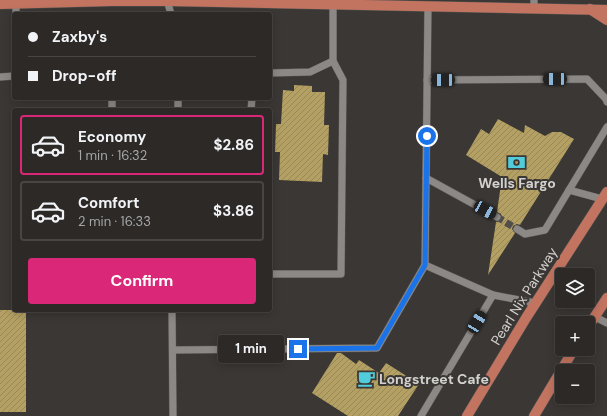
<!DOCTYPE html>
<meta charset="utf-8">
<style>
:root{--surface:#2c2927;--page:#383533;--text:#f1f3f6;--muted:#a6a6a7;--line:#484544;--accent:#db2777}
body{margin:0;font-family:"DM Sans",sans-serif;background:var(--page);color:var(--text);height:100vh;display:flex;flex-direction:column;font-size:15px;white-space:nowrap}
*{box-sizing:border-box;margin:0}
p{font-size:13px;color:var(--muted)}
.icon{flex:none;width:22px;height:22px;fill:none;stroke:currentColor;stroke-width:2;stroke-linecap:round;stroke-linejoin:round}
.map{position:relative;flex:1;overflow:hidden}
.details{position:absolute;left:12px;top:108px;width:260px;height:204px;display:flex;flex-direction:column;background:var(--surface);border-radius:4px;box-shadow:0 2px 10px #0003,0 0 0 1px var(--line)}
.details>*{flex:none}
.hud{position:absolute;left:12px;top:12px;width:260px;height:88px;border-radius:4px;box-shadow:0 2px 10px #0003,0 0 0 1px var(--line);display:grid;align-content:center;height:88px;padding:0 16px;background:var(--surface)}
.fabs{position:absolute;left:555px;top:268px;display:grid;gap:8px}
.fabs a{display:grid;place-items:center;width:40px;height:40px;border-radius:4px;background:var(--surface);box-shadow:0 2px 10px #0003,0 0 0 1px var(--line);font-size:20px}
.end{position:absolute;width:18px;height:18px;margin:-9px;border:5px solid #1a73e8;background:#fff;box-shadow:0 0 0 2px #fff}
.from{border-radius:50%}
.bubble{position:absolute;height:28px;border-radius:4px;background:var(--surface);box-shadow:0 2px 10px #0003,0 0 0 1px var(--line);font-size:13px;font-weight:700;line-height:28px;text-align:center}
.car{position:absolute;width:12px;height:24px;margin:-12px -6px;border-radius:5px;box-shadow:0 0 3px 1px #0007;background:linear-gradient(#222 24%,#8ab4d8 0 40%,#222 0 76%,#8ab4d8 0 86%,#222 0)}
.hud b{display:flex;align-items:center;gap:14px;height:38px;font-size:15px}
.hud b+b{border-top:1px solid var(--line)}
.hud i{width:10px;height:10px;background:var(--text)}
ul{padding:7px 0 0;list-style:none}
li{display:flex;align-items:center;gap:12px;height:60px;margin:0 8px 6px;padding:0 8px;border:2px solid var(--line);border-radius:4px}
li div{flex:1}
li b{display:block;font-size:15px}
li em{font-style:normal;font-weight:700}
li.current{border-color:var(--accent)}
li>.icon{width:36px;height:36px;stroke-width:1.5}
.action{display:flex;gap:8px;margin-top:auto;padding:8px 16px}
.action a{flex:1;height:46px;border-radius:4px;background:var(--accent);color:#fff;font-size:16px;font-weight:700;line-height:46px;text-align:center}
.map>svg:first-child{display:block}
</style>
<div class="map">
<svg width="607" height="416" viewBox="0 0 607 416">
<defs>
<pattern id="building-hatch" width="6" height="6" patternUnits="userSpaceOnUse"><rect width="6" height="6" fill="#b4a062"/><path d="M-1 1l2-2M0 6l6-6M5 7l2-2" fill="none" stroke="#978859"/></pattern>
</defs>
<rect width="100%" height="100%" fill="#3a3734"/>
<g fill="url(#building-hatch)">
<path d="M294 85 312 86V92H325L324 125H329L328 155 323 154 322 182 279 180 280 152H275L276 124H281L283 90 294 91Z"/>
<path d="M498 119 524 133 525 125 545 136 552 132H561L574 139 520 225 517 224 513 226 512 229 515 233 488 275 496 222 500 221 502 217 501 214 497 212 502 177 466 155 481 129 489 134Z"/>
<rect x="0" y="310" width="26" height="102"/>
<path d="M337 353H341L356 364 359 360 379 373 386 363 419 384 398 416H348L312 393Z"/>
</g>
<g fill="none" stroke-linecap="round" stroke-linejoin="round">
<path stroke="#514e4b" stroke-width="7" stroke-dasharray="7 3.5" stroke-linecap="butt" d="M497 217 517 229"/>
<defs>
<g id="minor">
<path d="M167 0 171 14"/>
<path d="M16 4V14"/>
<path d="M534 8V0"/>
<path d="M270 73 310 72 333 61"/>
<path d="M0 77 14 76"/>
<path d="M427 80 587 79 606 99 607 102"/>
<path d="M112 110V98"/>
<path d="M178 110V98"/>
<path d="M251 110 252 98"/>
<path d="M426 178 497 217"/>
<path d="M569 190 602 199"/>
<path d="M517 229 525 234 545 230 607 127"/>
<path d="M270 274H341L343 80 333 61V4"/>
<path d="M493 295 535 303"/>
<path d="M172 310 173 416"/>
<path d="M595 317 607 323"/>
<path d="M173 350 377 348 425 265 428 6"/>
<path d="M421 416 493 295 425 265"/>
</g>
<g id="major">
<path d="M0 4 112 1H167L607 10"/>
<path d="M590 9 607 20"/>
<path d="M588 327 607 298"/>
<path d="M467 416 526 318 607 192"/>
<path d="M534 416 574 349"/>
</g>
</defs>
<use href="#minor" stroke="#565452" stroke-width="8"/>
<use href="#major" stroke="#565452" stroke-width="11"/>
<use href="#minor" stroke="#8b8885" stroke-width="7"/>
<use href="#major" stroke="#c27460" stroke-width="10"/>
</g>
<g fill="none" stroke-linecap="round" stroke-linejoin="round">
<path stroke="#1a73e8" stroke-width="5" d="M298 349 377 348 425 265 427 136"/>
</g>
<defs>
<symbol id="bank-bare" viewBox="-9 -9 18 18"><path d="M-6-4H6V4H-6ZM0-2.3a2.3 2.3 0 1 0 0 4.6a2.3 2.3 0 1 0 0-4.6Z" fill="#52cbda" stroke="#3a3734" stroke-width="2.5" paint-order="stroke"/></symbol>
<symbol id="cafe-bare" viewBox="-9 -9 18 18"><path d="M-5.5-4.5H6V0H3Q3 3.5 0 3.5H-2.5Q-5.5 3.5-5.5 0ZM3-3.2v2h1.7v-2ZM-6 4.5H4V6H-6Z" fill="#52cbda" stroke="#3a3734" stroke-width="2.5" paint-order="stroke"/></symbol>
</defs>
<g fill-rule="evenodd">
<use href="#bank-bare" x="504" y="150" width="25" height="25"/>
<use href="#cafe-bare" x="354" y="366" width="25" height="25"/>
</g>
<g text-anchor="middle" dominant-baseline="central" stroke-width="4" stroke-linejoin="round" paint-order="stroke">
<g font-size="14" font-weight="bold" fill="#d3d1cf" stroke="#3a3734">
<text x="517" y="183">Wells Fargo</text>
<text x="379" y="379" text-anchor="start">Longstreet Cafe</text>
</g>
<g font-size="14" fill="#d3d1cf" stroke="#3a3734">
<text transform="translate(524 296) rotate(-58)">Pearl Nix Parkway</text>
</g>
</g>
</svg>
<div class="fabs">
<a><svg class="icon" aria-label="layers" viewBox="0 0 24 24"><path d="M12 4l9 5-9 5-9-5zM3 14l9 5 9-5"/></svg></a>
<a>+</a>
<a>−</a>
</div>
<i class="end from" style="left:427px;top:136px"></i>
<i class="end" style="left:298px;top:349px"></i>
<div class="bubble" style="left:218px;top:335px;width:66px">1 min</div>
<i class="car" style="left:555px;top:79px;rotate:270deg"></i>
<i class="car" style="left:443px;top:80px;rotate:270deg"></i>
<i class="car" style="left:485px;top:210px;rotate:119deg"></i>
<i class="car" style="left:477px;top:322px;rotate:31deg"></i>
<div class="hud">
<b><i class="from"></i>Zaxby's</b>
<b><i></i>Drop-off</b>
</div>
<section class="details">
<ul>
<li class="current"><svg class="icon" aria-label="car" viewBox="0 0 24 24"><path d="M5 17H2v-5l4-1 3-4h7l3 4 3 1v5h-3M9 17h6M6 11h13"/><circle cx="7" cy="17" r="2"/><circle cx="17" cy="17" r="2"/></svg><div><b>Economy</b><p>1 min · 16:32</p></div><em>$2.86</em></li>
<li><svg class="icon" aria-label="car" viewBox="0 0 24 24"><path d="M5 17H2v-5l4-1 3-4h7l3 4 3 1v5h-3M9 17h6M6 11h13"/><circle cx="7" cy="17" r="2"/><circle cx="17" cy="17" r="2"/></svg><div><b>Comfort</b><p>2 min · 16:33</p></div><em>$3.86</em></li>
</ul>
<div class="action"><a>Confirm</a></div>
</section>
</div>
